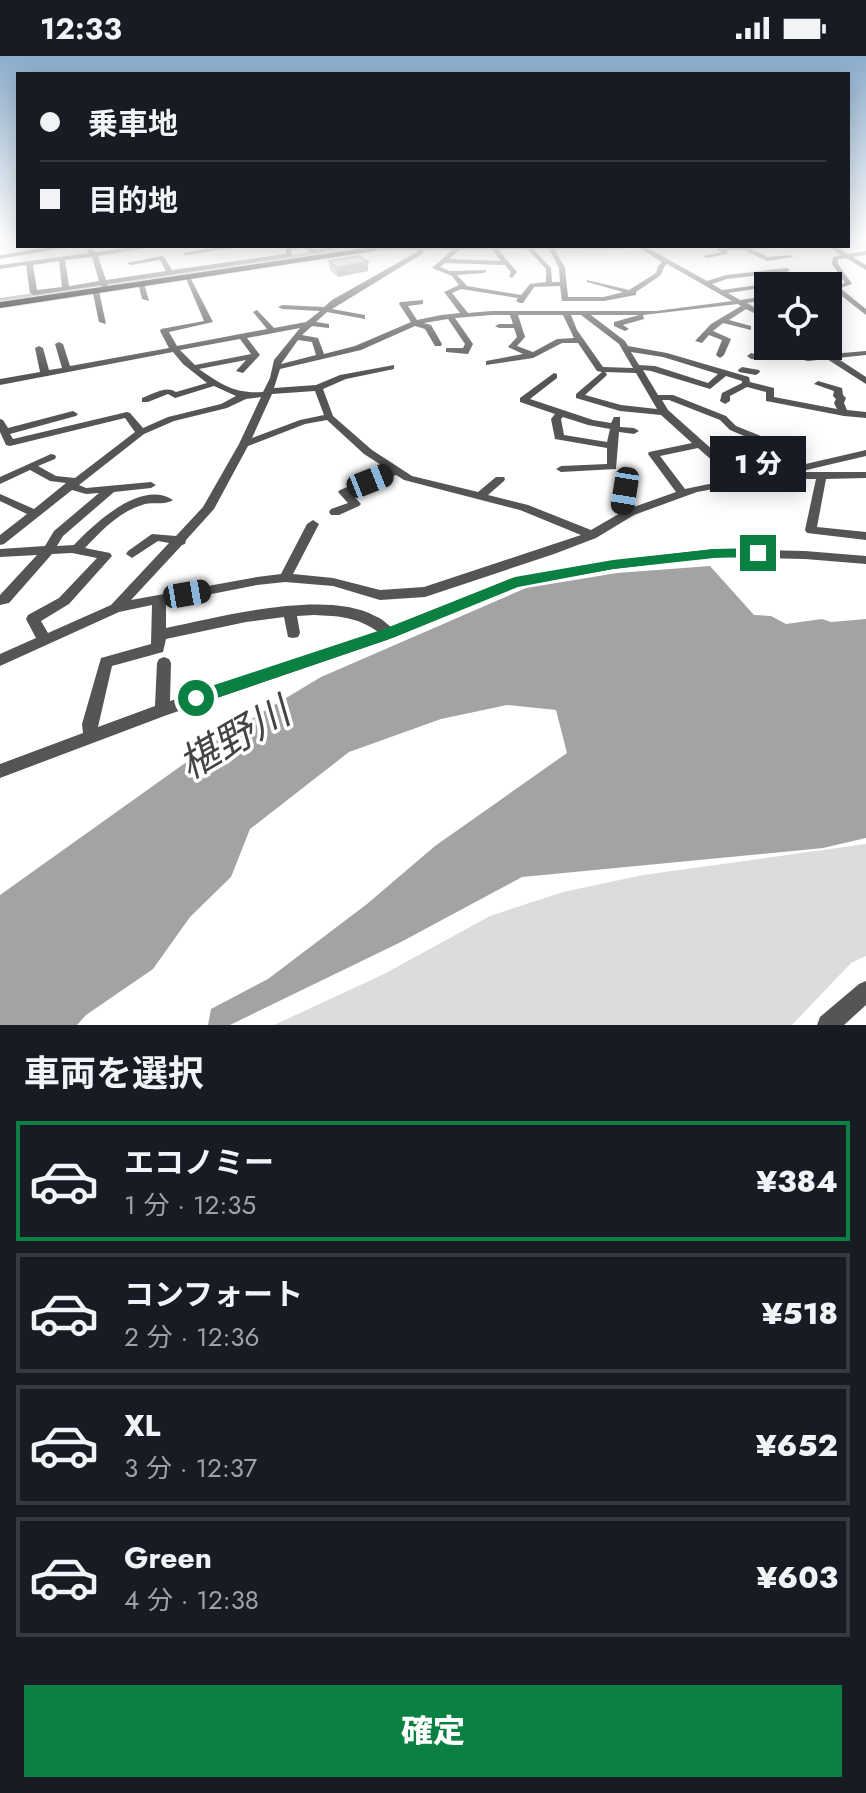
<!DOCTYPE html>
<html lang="ja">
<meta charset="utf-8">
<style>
:root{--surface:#171b24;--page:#242831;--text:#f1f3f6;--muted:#9ea1a6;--line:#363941;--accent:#0b8043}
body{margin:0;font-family:Jost,"Noto Sans JP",sans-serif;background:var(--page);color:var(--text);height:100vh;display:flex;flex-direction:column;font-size:30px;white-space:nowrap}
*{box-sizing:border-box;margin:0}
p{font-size:26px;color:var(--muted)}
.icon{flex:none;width:44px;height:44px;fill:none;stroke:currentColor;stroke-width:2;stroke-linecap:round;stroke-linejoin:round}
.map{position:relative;height:969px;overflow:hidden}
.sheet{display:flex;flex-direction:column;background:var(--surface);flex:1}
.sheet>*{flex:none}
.guide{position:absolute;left:16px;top:16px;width:834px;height:176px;border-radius:0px;box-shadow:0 4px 20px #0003;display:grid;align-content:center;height:176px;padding:0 24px;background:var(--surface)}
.controls{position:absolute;left:754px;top:216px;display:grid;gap:16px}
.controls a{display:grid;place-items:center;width:88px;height:88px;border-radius:0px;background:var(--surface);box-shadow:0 4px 20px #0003;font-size:40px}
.end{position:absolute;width:36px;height:36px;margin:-18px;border:10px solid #0b8043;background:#fff;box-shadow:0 0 0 4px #fff}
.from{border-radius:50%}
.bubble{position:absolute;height:56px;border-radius:0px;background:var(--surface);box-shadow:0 4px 20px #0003;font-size:26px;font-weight:800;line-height:56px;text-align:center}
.car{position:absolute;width:24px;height:48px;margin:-24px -12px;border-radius:10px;box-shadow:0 0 6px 2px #0007;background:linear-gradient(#222 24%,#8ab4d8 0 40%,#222 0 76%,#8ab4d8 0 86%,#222 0)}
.guide b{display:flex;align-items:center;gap:28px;height:76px;font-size:30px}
.guide b+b{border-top:2px solid var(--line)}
.guide i{width:20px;height:20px;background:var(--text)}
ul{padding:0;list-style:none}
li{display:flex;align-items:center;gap:24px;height:120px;margin:0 16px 12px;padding:0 8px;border:4px solid var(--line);border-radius:0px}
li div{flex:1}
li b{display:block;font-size:30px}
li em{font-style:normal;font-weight:800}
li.current{border-color:var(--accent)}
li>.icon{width:72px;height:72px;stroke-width:1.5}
h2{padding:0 24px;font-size:36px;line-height:96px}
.primary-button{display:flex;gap:16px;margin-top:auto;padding:16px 24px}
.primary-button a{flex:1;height:92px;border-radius:0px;background:var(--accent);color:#fff;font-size:32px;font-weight:800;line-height:92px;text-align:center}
.status{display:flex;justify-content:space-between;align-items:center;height:56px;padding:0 40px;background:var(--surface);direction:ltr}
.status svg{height:22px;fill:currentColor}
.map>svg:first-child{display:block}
</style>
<div class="status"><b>12:33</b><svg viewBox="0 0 49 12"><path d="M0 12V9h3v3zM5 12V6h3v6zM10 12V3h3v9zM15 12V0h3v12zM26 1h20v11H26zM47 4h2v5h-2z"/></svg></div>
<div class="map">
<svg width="866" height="969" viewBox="0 0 866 969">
<rect width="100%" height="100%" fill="#fff"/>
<path fill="#dcdcdc" d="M866 788V900L851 907 792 969H274L384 918 490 860 563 836 643 819Z"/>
<path fill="#a3a3a3" d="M710 510 754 559 771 560 786 568 822 563 831 566 866 563V782L823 792 522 821 399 887 230 969H208L211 953 268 923 367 848 435 790 567 697 556 654 507 649 441 663 349 696 250 773 231 821 190 861 153 913 86 959 77 969H0V839L223 680 321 621 526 532 617 517Z"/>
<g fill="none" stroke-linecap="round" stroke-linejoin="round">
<path fill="#a3a3a3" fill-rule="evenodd" d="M353 190H374L0 248V242Z"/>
<defs>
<path id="major" d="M378 190H640L636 192 381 194 0 252V246Z"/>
</defs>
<use href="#major" stroke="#dbdbdb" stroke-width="2"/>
<g fill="#555" fill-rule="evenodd">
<path d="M59 190H74L0 203V199Z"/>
<path d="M142 190H159L98 200 106 224 166 215 160 204 130 209 127 207 162 200 164 201 172 214 286 198V192C294 190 306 188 313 193L351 190 312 197 304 192 291 194 292 199 289 201 107 228 109 232 105 234 101 229 34 239 30 237 26 209 0 213V209L89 197 87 195 90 193 97 196ZM92 201 99 225 69 230 65 204ZM59 205 62 231 37 234 33 209Z"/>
<path d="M227 190H245L186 199 183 197Z"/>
<path d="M419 190H425L422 198 332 253 365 259V263L327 256 316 266 329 268V272L312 270 302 279 318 282 324 298 355 290 411 266 399 248 400 246 423 244V248L408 250 417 264 441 259 460 257 444 236 459 229 452 220 432 212 457 190H464L449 203 501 205 490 191 495 190 517 216 512 222 509 220 511 216 505 209 445 207 440 211 450 215 486 214V216L484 217 457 219 467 230 521 239 530 228 546 226V213L525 190H530L551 212 552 226H560L559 212 548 191 553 190 565 212 568 241H604L623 236 587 226V224L629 234 656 217 658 210 662 206 636 190H644L707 225 726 219 787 212 790 214 787 216 727 223 712 228 722 234 815 221 816 222 813 224 728 237 740 244 768 240V244L747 247 768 259V264L746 253 729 264 751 270V274L723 267 713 275 731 283 724 299 720 302 716 299 722 284 709 279 702 287 695 285 711 268 741 250 738 248 643 259 644 263 623 269 629 273 625 275 614 270V266L639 259H591L625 285 628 290 667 297 749 321 750 326 774 332V341L837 353 834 347 836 343 833 340 834 335 814 328 818 325 842 332 843 339 846 342 844 347 847 354 866 356V362L844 360 766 345V336L747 331 730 340V345L725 348 720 345 722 337 742 327V325L726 320 710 333 651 315 643 314 658 339H673L726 360 736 370 771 384 797 410 866 394V400L798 416H866V422L826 423 817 471 866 476V484L807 477 805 474 816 423H770L697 436 634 459 596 482 554 498 425 541 380 544 333 530 285 526 257 529 166 547V572C220 561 325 533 375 560 381 562 386 567 391 571L510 523 613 505 714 493 805 495 866 500V508L805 503 714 501 613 513 517 530 387 584 167 659 0 722V708L83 677 82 668 101 602 151 588 152 549 119 556 0 610V598L36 582 26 563 28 559 59 542 97 502 72 497 52 498 9 547 0 549V539L37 499 0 501V493L45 490 54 475 99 437 86 438 72 434 4 488 0 489V479L27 458 0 445V438L34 453 66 427 50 425 30 414 0 428V421L51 398 55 399 56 401 55 403 38 410 56 420 75 422 135 376 125 362 10 390 6 389 0 376V363L3 364 8 372 73 355 78 358 76 360 10 378 13 383 127 356 130 357 143 372 168 361 221 348 236 340 214 330 175 342 168 338 148 346H142V342C153 338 166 329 176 336L207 327 183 308 173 296 0 329V323L40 316 35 292 39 290 43 292 49 314 62 312 55 288 59 286 63 288 70 310 169 292 160 275 161 273 204 265 185 220 190 221 213 266 169 276 177 290 267 273 253 256 257 254 274 272 306 266 320 255 282 253 278 251 282 249 324 251 332 244 417 196ZM667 208 732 245 656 255H491L468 257 452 237 461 233 518 242 516 245 520 247H523L534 231 560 230 562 245H604L636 239V236L661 219 664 211ZM491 259H510L513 268H499L495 270 499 272H514L517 281 508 291 523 298 486 305V309L533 302 562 287H578L597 315 602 316 576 338V342L620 355 661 359 692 387 649 396 648 398 676 436 631 452 628 450 630 426 629 424H621L616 451 622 456 591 474 528 449 488 439 504 425 505 423 504 421H496L478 436 412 420 372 394 333 360 323 333 346 323 394 313V309L340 319 316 329 274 332 280 313 361 294 415 270 425 273 435 290H441L442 288 431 269 424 267 448 263 465 288 463 292H446V296L468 298 473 288 455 262ZM518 259H563L574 282 557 283 533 296 517 290 525 281ZM571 259H581L619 288 633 312 603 311 577 274ZM300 272 274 304 270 322 263 336C235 338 222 329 199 313L246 304 236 315 243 317 260 299 247 282ZM240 283 251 298 195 309 180 294ZM298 284 312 286 316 299 281 308ZM631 296 663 301 718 318 708 327 655 310 639 309ZM605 316 636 317 657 353 621 349 585 339 606 320 607 318ZM315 335 324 359 300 364 252 382 272 338ZM261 341 239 388 203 451 176 480 152 478 128 495 126 498 132 502 158 485 169 487 111 549 48 577 41 565 69 548 112 500 110 497 85 492C101 475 119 456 142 449 152 445 164 450 173 444 141 423 94 468 74 489L57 490 63 480 114 436 151 432 156 429 151 426 86 432 79 429 144 378 174 365 227 352 246 343ZM662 344H669L720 364 730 374 763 388 792 417H770L743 421 668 354ZM327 364 364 398 389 414 340 434 338 436 348 447 331 453 329 456 331 459H339L359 450 361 448 351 437 396 419 404 424 520 454 581 479 424 531 380 534 333 522 293 518 319 468 313 464 307 468 281 518 257 521 131 544 182 489 185 488 186 484 214 453 248 390 305 368ZM698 392 733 423 685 433 660 400ZM314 559C338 560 358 561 378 576L170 645 171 607 169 603 164 601 159 603 157 607 155 650 98 671 112 610 163 596 166 583 246 566 284 561 288 581 293 582 298 581 300 577 297 560Z"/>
<path d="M741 190H781L778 192 751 193 768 201 790 199 793 201 767 205 744 194H728L727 198 706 202 703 200 722 196 717 194V192Z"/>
<path d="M827 190H834L848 198 866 195V199L853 201 866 209V214L846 202 838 203V208L852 228 840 232 866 253V259L834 234 828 235V231L845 227 832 208 833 201 841 199Z"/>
<path d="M141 225 144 227 149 245 142 243 138 227Z"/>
<path d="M92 233 99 235 106 268 99 266Z"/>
<path d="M809 290H819L830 298 866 295V299L837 302 866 321V328L827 303 808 305 768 296 765 304 751 303 747 300 751 297 759 299 762 291H765L808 299 820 298Z"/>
<path d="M742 311 759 314 760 316 756 319 739 316 738 314Z"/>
<path d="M554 317 557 318V322L530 343 593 364 611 367 614 361H620V371L634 372 639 375 634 378 619 376 616 413 561 416 556 413 561 410 607 408V392L555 383 551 363 555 358 520 346V342ZM563 361 588 369 610 373 607 386 564 379 561 363Z"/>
<path d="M866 925V949L844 969H817L820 961 859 928Z"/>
</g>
<use href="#major" fill="#000" fill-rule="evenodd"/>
</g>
<path fill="#a9a9a9" d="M329 205 368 215 338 221 330 214Z"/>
<path fill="#898989" d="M368 206V215L338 221 337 212Z"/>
<path fill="#c4c4c4" stroke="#898989" stroke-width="2" d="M359 200 368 206 337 212 329 205Z"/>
<linearGradient id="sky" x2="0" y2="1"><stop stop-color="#8cadcc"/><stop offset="0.57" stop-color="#fff"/><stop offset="1" stop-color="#fff" stop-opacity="0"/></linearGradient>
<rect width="866" height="319" fill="url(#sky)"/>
<path fill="#0b8043" d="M758 492 765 497 763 500 714 502 613 513 518 531 395 581 196 649 188 642 190 637 384 573 515 521 613 504 714 493Z"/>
<g text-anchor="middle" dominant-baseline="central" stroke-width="7" stroke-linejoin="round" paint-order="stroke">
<g font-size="40" font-style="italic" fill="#444" stroke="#fff">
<text transform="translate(234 682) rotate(-30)">椹野川</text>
</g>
</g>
</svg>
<div class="controls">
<a><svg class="icon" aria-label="locate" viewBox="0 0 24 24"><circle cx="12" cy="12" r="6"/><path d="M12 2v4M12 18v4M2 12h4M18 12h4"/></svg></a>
</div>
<i class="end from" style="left:196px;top:642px"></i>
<i class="end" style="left:758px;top:497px"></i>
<div class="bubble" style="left:710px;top:380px;width:96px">1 分</div>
<i class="car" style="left:370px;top:425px;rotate:68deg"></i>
<i class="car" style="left:625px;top:435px;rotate:189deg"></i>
<i class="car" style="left:187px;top:538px;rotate:80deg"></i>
<div class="guide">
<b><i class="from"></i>乗車地</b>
<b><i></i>目的地</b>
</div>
</div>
<section class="sheet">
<h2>車両を選択</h2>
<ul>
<li class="current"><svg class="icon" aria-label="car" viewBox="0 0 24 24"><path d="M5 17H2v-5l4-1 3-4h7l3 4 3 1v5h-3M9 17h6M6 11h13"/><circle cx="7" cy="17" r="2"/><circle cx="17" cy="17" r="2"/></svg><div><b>エコノミー</b><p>1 分 · 12:35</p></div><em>¥384</em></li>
<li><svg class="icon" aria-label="car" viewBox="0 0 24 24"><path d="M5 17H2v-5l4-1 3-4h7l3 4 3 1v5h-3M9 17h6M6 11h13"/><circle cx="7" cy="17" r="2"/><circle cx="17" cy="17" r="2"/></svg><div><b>コンフォート</b><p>2 分 · 12:36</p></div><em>¥518</em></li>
<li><svg class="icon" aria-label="car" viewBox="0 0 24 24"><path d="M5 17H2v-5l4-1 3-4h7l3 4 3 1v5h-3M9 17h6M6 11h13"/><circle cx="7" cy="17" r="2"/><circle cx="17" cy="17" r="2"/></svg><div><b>XL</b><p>3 分 · 12:37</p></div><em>¥652</em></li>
<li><svg class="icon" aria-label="car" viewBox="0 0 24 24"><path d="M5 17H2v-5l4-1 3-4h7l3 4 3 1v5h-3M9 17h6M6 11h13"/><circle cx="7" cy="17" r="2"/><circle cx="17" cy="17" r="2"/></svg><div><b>Green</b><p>4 分 · 12:38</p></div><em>¥603</em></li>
</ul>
<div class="primary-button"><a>確定</a></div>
</section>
